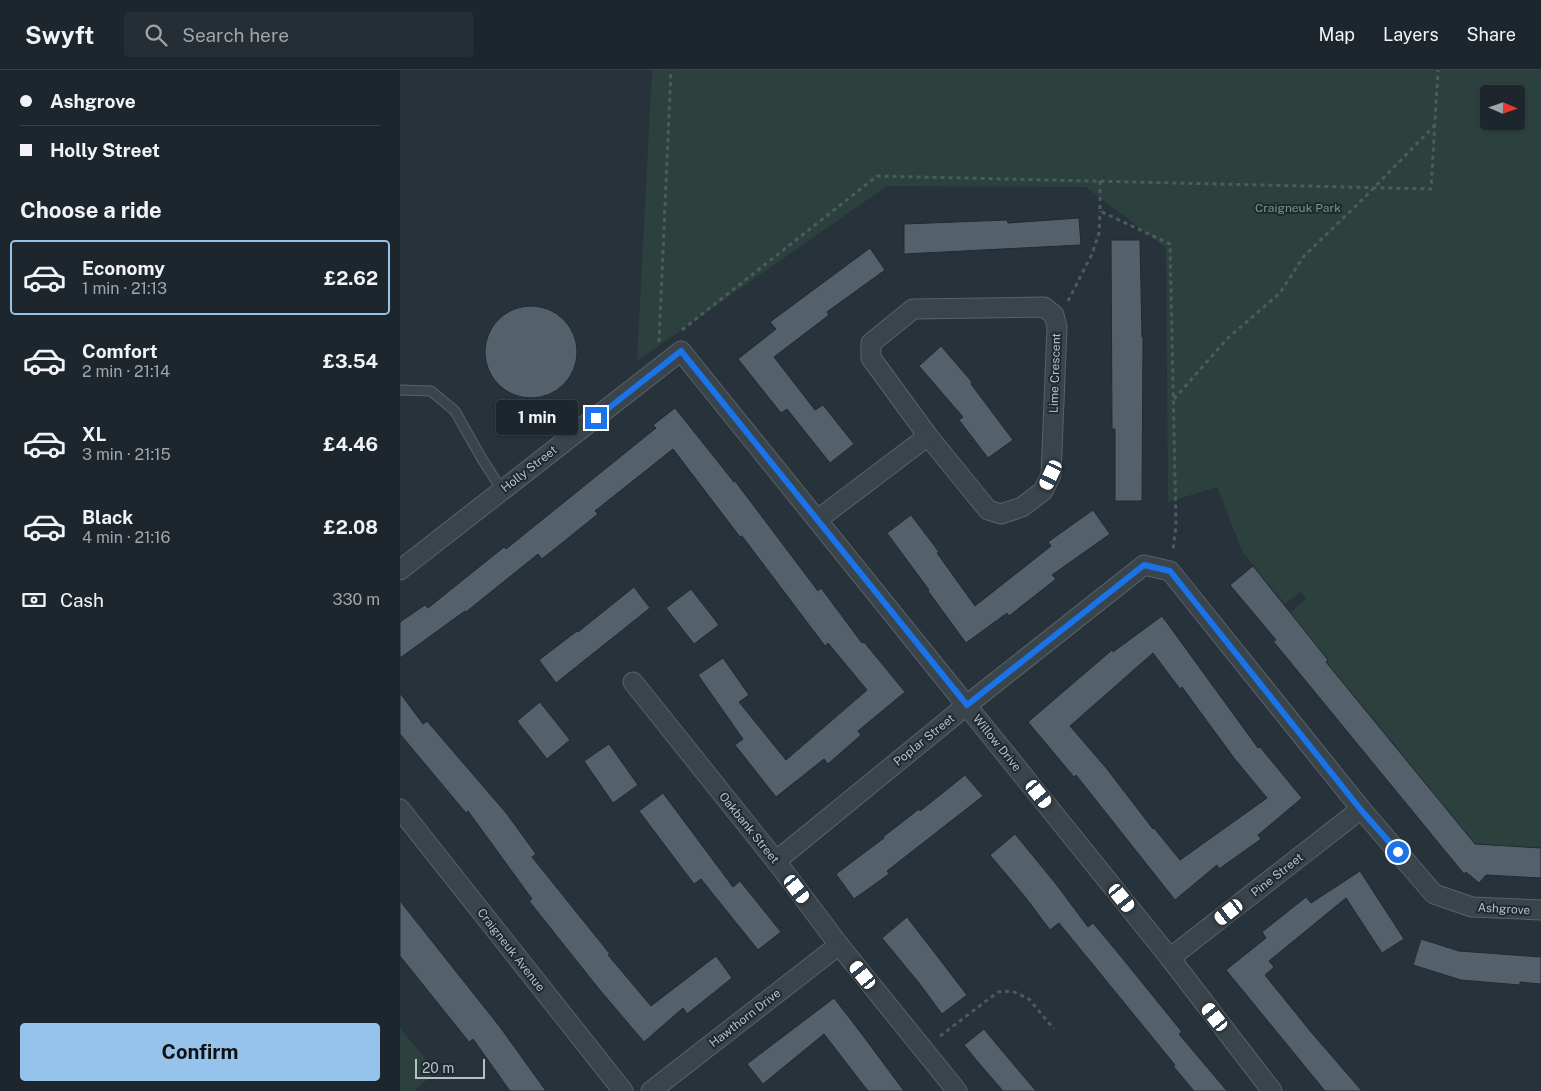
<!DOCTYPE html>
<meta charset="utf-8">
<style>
:root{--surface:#1d262c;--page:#252e34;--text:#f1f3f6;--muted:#a0a5a9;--line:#3b4348;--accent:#96c3ec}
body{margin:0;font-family:"Public Sans",sans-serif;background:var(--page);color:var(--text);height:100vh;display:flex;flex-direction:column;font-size:19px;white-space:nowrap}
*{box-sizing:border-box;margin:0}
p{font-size:16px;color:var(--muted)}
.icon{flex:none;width:28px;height:28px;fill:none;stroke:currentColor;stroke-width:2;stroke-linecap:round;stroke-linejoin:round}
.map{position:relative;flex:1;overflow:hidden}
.side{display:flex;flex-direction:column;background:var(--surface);width:400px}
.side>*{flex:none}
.hud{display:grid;align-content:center;height:110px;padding:0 20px;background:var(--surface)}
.needle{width:32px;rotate:92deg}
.tools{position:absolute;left:1080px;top:15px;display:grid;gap:10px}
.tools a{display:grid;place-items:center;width:45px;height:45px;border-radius:5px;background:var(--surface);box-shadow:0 1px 4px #0004,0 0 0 1px var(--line);font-size:25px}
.scale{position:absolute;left:15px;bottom:12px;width:70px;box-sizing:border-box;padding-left:5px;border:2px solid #b6bfc7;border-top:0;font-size:14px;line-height:18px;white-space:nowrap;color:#b6bfc7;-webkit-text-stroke:4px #1f2930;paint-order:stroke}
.end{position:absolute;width:22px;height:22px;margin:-11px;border:6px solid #1a73e8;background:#fff;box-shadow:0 0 0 2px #fff}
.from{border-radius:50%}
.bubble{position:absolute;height:35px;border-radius:5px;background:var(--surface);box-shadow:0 1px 4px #0004,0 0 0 1px var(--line);font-size:16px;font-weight:700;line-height:35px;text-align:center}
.car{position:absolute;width:15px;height:30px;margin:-15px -8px;border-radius:6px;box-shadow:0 0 4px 1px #0007;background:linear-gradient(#fff 24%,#345 0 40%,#fff 0 76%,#345 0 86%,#fff 0)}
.hud b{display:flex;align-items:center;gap:18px;height:48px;font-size:19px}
.hud b+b{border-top:1px solid var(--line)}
.hud i{width:12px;height:12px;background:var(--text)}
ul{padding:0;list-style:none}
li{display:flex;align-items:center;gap:15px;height:75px;margin:0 10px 8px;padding:0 10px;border:2px solid transparent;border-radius:5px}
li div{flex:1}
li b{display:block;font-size:19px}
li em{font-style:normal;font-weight:700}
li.on{border-color:var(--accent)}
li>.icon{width:45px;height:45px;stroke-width:1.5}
h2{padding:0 20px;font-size:22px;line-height:60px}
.pay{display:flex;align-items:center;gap:12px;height:55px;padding:0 20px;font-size:19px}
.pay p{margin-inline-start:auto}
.cta{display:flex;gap:10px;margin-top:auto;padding:10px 20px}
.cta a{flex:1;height:58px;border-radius:5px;background:var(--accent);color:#111;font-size:20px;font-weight:700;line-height:58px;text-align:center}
header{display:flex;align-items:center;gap:30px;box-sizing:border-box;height:70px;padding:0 25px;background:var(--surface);border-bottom:1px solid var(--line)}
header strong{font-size:24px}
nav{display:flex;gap:28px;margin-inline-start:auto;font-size:18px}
.search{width:350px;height:45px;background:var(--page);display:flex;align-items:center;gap:12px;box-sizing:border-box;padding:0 18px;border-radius:5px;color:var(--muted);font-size:19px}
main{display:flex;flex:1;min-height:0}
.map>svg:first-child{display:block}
</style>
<header>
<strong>Swyft</strong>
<div class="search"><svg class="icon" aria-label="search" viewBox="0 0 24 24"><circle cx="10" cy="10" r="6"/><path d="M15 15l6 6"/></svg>Search here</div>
<nav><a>Map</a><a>Layers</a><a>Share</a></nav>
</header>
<main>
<section class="side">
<div class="hud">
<b><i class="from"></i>Ashgrove</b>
<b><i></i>Holly Street</b>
</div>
<h2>Choose a ride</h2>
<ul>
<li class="on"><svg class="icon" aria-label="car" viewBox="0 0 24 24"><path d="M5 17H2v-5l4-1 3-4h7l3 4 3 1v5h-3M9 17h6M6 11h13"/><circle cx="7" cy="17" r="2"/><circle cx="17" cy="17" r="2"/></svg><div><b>Economy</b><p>1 min · 21:13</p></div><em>£2.62</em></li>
<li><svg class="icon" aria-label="car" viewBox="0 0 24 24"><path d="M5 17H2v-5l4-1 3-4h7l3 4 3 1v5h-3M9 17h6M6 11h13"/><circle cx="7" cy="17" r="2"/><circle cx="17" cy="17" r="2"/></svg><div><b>Comfort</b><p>2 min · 21:14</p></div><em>£3.54</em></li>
<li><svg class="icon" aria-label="car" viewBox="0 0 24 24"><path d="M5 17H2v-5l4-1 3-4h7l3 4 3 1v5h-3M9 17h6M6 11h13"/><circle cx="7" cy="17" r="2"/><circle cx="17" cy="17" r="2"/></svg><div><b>XL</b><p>3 min · 21:15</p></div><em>£4.46</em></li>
<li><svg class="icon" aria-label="car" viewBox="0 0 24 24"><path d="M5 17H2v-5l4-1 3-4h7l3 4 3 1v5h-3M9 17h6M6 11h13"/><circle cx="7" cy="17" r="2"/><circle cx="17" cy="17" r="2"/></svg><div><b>Black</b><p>4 min · 21:16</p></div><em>£2.08</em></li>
</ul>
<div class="pay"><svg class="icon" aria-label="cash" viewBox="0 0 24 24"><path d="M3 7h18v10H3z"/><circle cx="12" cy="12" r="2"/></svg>Cash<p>330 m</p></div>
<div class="cta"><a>Confirm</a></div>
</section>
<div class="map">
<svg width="1141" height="1021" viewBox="0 0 1141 1021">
<rect width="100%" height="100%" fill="#27323b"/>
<g fill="#2c403e" fill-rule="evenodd">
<path d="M252 0H1141V778L1104 776 1102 792 1085 786 1041 732 1030 741 1018 729 1030 718 990 669 968 688 962 680 984 662 926 591 928 589 897 552 883 549 906 529 901 522 885 534 843 483 817 417 768 432 766 178 686 117 487 116 237 291ZM1089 24H1116V51H1089Z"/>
<path d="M0 958 36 1002 16 1019 18 1021H0Z"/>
</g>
<g fill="#54616b" stroke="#212b32" fill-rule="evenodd">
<path d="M679 148 681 175 504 184V154L607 150 608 153Z"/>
<path d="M711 170H740L742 267H743L742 431H715V359H712Z"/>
<path d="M470 178 485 200 427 242 429 245 374 287 415 340 423 335 454 374 430 393 387 339 381 343 338 289 376 259 370 252Z"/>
<circle cx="131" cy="282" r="46"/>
<path d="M541 276 572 312 571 314 613 370 588 388 559 350 563 347 519 296Z"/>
<path d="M275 338 334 412 335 411 418 521 421 518 462 573 464 572 505 622 458 661 461 665 428 694 424 689 376 727 335 675 343 669 298 605 323 588 349 625 339 632 386 690 467 620 428 573 425 576 342 466 340 467 273 379 195 441 198 444 142 489 138 484 66 542 65 541 0 588V552L25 535 28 538 104 477 106 479 256 358 253 355Z"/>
<path d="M693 440 710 464 652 505 656 509 609 546 607 543 566 573 528 521 529 520 487 463 511 445 539 482 537 483 575 536 651 476 648 472Z"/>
<path d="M853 496 928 590 926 592 1075 774 1141 778V808L1086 805 1079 813 1066 802 1064 804 873 571 876 570 830 515Z"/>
<path d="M234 517 250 538 156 613 139 590 177 561 178 562Z"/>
<path d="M291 519 319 555 294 574 266 538Z"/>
<path d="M762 546 858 678 860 677 902 728 858 765 861 769 819 799 817 795 775 830 676 705 674 707 628 652 712 580 713 582ZM753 583 780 619 782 617 834 688 867 728 780 790 754 758 753 759 707 699 670 656Z"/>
<path d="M0 623 23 654 27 651 107 744 136 784 132 787 210 884 208 885 251 936 316 886 332 908 287 944 283 938 244 972 199 919 129 831 132 829 68 741 66 743 0 664Z"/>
<path d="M140 632 170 670 147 689 117 651Z"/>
<path d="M209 674 238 715 213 733 184 691Z"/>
<path d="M565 705 583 726 487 801 489 804 454 829 436 804 484 768 483 767 519 739 520 741Z"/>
<path d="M263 723 333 817 340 811 381 862 358 880 301 809 294 814 239 741Z"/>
<path d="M615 764 656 814 688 857 693 853 723 889 782 962 779 964 827 1021H794L773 996 775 995 659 853 650 860 626 828 590 785Z"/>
<path d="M960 801 1004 869 982 883 946 828 869 891 874 897 865 905 911 962 962 1021H925L826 900 866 868 862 862 906 827 911 833Z"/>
<path d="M0 831 100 957 146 1021H110L73 969 69 972 0 886Z"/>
<path d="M507 847 567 925 542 944 519 913 482 868Z"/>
<path d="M1021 869 1059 881 1141 887V914L1120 912V915L1061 910 1013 895Z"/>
<path d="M434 928 461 963 504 1021H468L424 964 363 1014 347 994Z"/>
<path d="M584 959 598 976 636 1021H603L578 992 564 975Z"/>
</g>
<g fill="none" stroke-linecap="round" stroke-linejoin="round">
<defs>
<path id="lane" d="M0 320 31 321 55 341 82 389 102 420"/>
<g id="street">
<path d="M644 237 654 245 657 257 651 405 643 421 622 437 601 444 588 440 528 366 471 288V273L513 239Z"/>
<path d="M417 450 528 366"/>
<path d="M0 500 281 281 770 888 872 1021"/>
<path d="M233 612 376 791 439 875 557 1021"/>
<path d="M0 739 223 1021"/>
<path d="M376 791 567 635 744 495 770 501 961 739 1034 824 1072 837 1141 840"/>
<path d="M770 888 961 739"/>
<path d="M251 1021 439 875"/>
</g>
</defs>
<use href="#lane" stroke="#586269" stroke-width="11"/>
<use href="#street" stroke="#586269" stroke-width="21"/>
<g stroke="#4a5d5c" stroke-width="3" stroke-dasharray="4 4" stroke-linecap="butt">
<path d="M700 111V141L770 174 776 456 773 480"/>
<path d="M668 231 692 184 699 163 700 141"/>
<path d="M282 260 477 106 1031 119 1038 0"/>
<path d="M259 272 271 0"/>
<path d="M774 329 828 268 880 223 904 186 965 127 1034 56"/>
<path d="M540 966 598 922 612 921 629 929 654 959"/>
</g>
<use href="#lane" stroke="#3a444b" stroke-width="9"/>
<use href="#street" stroke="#3a444b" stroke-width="19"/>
</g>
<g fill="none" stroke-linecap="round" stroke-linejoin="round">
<path stroke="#1a73e8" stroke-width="6" d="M196 348 281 281 567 635 744 495 770 501 961 740 998 782"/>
</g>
<g text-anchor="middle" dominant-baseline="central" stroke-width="4" stroke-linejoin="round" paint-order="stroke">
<g font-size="12" fill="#779a7a" stroke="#1f2930">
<text x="898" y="138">Craigneuk Park</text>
</g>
<g font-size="12" fill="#b6bfc7" stroke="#1f2930">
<text transform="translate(655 303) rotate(-88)">Lime Crescent</text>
<text transform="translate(129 399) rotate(-38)">Holly Street</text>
<text transform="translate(524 670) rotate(-39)">Poplar Street</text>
<text transform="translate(597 673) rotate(51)">Willow Drive</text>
<text transform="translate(349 758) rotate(51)">Oakbank Street</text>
<text transform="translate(877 805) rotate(-38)">Pine Street</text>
<text transform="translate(1104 839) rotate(3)">Ashgrove</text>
<text transform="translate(111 880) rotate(52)">Craigneuk Avenue</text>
<text transform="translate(345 948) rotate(-38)">Hawthorn Drive</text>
</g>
</g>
</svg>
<div class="tools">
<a><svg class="needle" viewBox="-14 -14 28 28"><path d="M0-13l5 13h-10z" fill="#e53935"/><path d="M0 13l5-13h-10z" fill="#a0a5a9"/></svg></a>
</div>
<div class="scale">20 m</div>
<i class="end from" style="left:998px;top:782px"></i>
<i class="end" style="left:196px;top:348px"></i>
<div class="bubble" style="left:96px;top:330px;width:82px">1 min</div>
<i class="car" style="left:651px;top:405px;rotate:205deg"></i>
<i class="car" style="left:639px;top:724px;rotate:141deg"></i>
<i class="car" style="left:397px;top:819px;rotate:143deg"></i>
<i class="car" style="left:722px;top:828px;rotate:141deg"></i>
<i class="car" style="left:829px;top:842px;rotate:232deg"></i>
<i class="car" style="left:463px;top:905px;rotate:321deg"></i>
<i class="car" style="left:815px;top:947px;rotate:322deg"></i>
</div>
</main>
